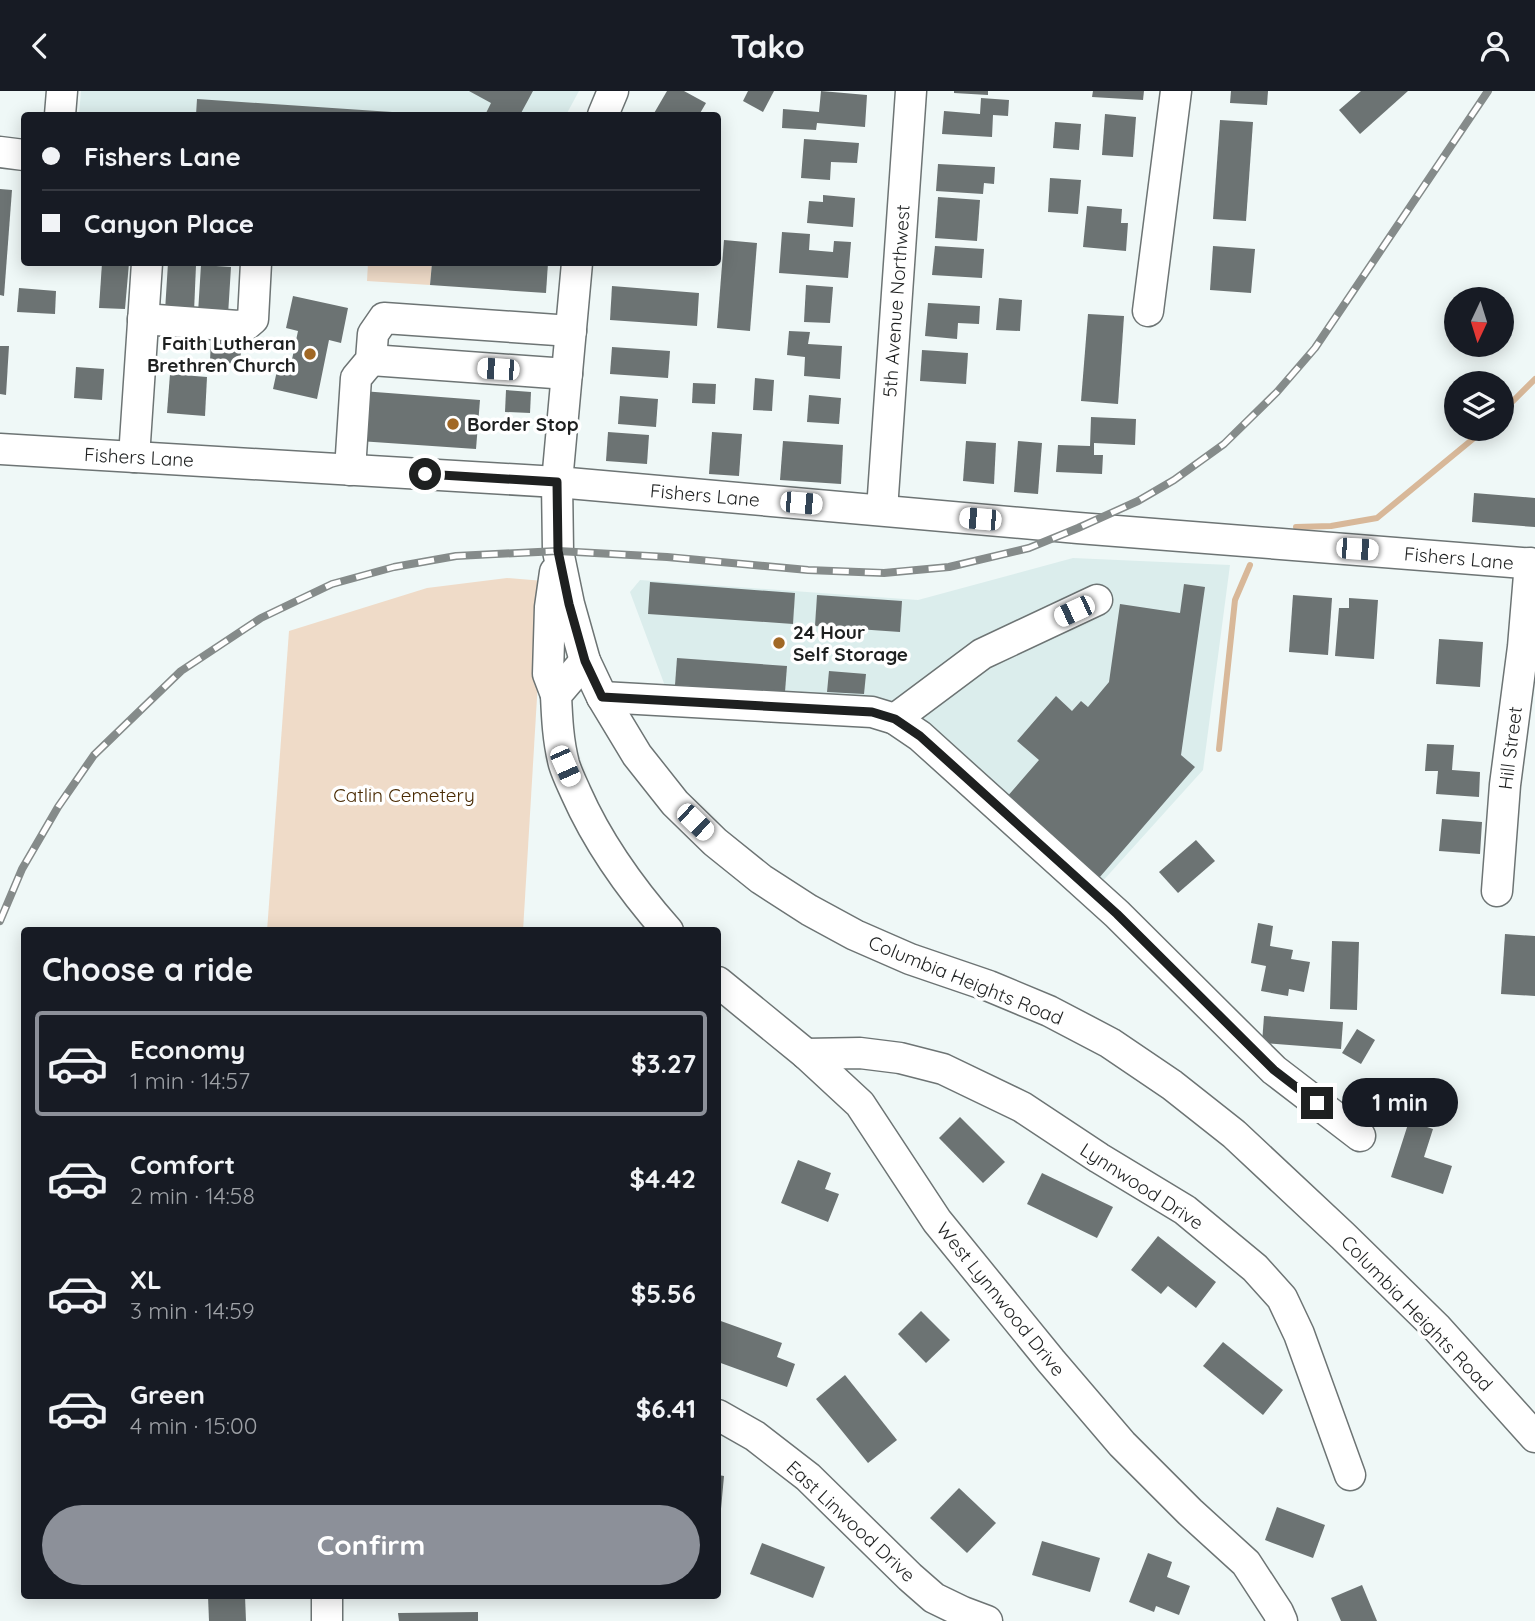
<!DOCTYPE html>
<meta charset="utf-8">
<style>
:root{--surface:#171b24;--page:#20242c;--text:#f1f3f6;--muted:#9ea1a6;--line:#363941;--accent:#8c9099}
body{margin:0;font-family:Quicksand,sans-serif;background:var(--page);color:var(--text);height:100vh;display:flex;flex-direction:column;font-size:26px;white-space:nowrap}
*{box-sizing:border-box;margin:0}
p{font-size:23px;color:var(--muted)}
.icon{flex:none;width:38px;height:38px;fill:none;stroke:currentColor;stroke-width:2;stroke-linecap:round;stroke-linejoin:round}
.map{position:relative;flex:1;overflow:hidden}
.side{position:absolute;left:21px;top:836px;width:700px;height:672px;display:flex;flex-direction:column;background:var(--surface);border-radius:7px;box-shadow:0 4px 18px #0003}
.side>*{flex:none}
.top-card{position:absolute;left:21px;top:21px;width:700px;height:154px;border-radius:7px;box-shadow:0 4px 18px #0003;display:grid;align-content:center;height:154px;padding:0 21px;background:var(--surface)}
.needle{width:46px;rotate:184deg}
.buttons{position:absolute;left:1444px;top:196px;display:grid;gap:14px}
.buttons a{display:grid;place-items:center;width:70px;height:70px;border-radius:50%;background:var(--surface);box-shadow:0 4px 18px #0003;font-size:35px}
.end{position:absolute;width:32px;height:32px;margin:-16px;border:9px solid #1e2020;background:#fff;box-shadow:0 0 0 4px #fff}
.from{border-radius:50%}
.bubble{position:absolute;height:49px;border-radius:24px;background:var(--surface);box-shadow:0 4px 18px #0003;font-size:23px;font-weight:700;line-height:49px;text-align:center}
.car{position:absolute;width:21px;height:42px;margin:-21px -10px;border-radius:9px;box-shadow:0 0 5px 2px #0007;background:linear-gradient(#fff 24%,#345 0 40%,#fff 0 76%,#345 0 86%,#fff 0)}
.top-card b{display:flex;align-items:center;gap:24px;height:66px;font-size:26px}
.top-card b+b{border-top:2px solid var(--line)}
.top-card i{width:18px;height:18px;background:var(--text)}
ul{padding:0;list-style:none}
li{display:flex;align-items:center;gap:21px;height:105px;margin:0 14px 10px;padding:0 7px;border:4px solid transparent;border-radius:7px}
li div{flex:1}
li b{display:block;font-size:26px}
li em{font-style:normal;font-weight:700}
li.current{border-color:var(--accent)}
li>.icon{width:63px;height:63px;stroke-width:1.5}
h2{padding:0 21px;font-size:32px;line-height:84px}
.button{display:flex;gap:14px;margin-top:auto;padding:14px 21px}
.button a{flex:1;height:80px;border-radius:42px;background:var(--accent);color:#fff;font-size:28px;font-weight:700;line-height:80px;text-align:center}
header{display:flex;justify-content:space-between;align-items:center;height:91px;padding:0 21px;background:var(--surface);font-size:32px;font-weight:700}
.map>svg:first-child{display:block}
</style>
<header><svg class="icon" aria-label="back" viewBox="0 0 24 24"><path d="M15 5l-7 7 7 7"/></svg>Tako<svg class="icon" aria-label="person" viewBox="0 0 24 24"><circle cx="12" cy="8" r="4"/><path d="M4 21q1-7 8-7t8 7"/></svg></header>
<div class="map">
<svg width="1535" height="1530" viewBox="0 0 1535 1530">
<rect width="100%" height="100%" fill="#eff8f7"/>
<g fill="#dbedec">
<path d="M81 0H579L566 24H79Z"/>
<path d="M1073 467 1230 474 1203 679 1101 792 896 611 665 595 630 501 640 489 918 509Z"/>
</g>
<g fill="#efdbc8">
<path d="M368 172H432L430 194 367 190Z"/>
<path d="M507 487 544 490 523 840H267L289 540 427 497Z"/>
</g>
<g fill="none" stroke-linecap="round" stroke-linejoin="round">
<g stroke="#d8b899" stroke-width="6">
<path d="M1502 321 1535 288"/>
<path d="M1296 436 1331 435 1377 427 1485 338"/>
<path d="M1219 658 1235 509 1250 474"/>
</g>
</g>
<g fill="#6c7373">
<path d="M469 0H533L520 24H490L486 22 491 12Z"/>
<path d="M667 0H684L706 12 699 24H653Z"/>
<path d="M748 0H774L763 21 743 10Z"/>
<path d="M821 0 867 4 865 36 817 32 816 39 782 37 783 18 819 21Z"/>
<path d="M954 0H988V4L954 2Z"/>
<path d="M1093 0H1144L1143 9 1092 6Z"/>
<path d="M1231 0H1268L1267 14 1230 12Z"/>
<path d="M1361 0H1408L1360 43 1339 19Z"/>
<path d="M981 7 1009 9 1008 25 993 24 992 46 942 43 944 20 980 23Z"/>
<path d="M197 8 407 22V24H196Z"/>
<path d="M1105 23 1136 26 1133 66 1102 64Z"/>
<path d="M1220 29 1253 31 1246 130 1213 128Z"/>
<path d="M1055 31 1081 33 1079 59 1053 57Z"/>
<path d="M804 48 859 52 857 72 831 71 830 89 801 87Z"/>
<path d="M938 73 995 76 994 93 984 92 983 103 936 100Z"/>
<path d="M1050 87 1081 89 1078 123 1048 121Z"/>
<path d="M0 98 12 99 4 205 0 204Z"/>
<path d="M823 104 855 107 853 136 807 132 809 110 823 111Z"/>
<path d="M938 106 980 109 977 150 935 147Z"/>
<path d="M1087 115 1122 118 1121 132H1128L1126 160 1083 156Z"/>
<path d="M782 141 810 143 809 159 833 161 834 150 851 151 848 187 779 182Z"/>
<path d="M724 149 757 152 750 240 717 237Z"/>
<path d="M935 155 984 158 982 187 932 184Z"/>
<path d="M1213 155 1255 158 1251 202 1210 199Z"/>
<path d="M102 172H129L125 218 99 217Z"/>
<path d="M168 172 196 174 194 221 165 220Z"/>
<path d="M432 172H548L546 202 430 194Z"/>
<path d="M201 174 231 176 228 224 198 222Z"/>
<path d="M806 194 833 196 830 232 804 231Z"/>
<path d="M612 195 699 202 697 235 610 229Z"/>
<path d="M19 197 56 200 55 223 17 221Z"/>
<path d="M293 205 348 217 341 252 329 249 317 308 273 298 278 275 290 278 298 240 286 237Z"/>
<path d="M999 207 1022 209 1020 240 996 239Z"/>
<path d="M928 212 980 215 979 233 958 232 957 248 925 245Z"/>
<path d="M1088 223 1124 225 1118 313 1081 310Z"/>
<path d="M789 240 810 241 808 253 842 255 840 288 804 285 805 266 787 264Z"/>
<path d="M211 245 242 247 240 273 210 271Z"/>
<path d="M0 255H9L6 304 0 303Z"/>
<path d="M612 256 670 260 668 287 610 283Z"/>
<path d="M922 259 968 262 966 293 920 290Z"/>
<path d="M76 276 104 278 102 309 74 307Z"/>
<path d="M170 283 207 286 205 325 167 322Z"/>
<path d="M755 287 774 289 772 320 753 319Z"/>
<path d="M693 292 716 293 715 313 692 312Z"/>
<path d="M506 299 531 301 530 322 505 321Z"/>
<path d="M362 300 480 309 476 358 359 350Z"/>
<path d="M809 304 841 307 839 333 807 331Z"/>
<path d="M620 305 658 308 656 336 618 333Z"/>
<path d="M1091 326 1136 328 1135 354 1094 352V364H1103L1102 383 1056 381 1058 354 1090 355Z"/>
<path d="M608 341 649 344 647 373 606 370Z"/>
<path d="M712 341 742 343 739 385 709 383Z"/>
<path d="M783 350 843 354 841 393 780 389Z"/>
<path d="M966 350 996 352 994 393 963 390Z"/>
<path d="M1018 350 1042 352 1038 403 1014 401Z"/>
<path d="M1474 402 1535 407V436L1472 431Z"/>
<path d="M650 491 795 502 793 533 648 523Z"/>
<path d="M1184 493 1205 496 1181 664 1195 676 1099 787 1006 707 1039 669 1017 650 1056 605 1072 620 1081 610 1088 616 1109 591 1120 513 1180 522Z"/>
<path d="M817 504 902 510 900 541 815 535Z"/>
<path d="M1293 504 1332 507 1328 564 1289 561Z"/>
<path d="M1349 507 1378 509 1374 568 1335 565 1339 517H1349Z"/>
<path d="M1439 548 1483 551 1480 596 1436 593Z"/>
<path d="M677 567 787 575 785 601 675 594Z"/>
<path d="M829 580 866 583 864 603 827 601Z"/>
<path d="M1427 653 1454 654 1452 679 1480 681 1479 706 1436 703 1438 680H1425Z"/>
<path d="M1442 728 1482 731 1480 763 1439 760Z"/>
<path d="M1196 749 1215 770 1178 802 1159 781Z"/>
<path d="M1258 832 1273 835 1270 855 1293 859 1291 868 1310 871 1304 901 1289 898 1288 905 1261 900 1266 875 1251 872Z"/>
<path d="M1505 843 1535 845V905L1501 903Z"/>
<path d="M1332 850 1359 851 1357 919 1330 918Z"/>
<path d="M1264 925 1343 931 1341 958 1262 952Z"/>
<path d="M1357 938 1375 949 1361 973 1342 962Z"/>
<path d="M960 1026 1005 1071 983 1092 939 1047Z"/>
<path d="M1409 1030 1433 1038 1424 1066 1452 1075 1443 1103 1391 1086Z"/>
<path d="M798 1069 831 1082 825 1098 839 1103 828 1131 781 1112Z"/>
<path d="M1042 1082 1113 1116 1097 1147 1027 1113Z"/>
<path d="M1158 1145 1216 1191 1196 1217 1168 1195 1161 1203 1131 1179Z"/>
<path d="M921 1220 950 1249 926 1272 898 1243Z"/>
<path d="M718 1229 782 1252 777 1266 795 1273 787 1296 718 1271Z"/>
<path d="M1223 1251 1283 1299 1263 1324 1203 1275Z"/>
<path d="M845 1284 897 1349 868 1372 816 1308Z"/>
<path d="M718 1384 724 1385 721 1418H718Z"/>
<path d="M959 1397 996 1432 967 1462 930 1427Z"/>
<path d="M1277 1416 1325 1434 1313 1467 1265 1449Z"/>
<path d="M1042 1450 1100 1467 1090 1501 1032 1484Z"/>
<path d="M762 1452 825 1476 813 1507 750 1483Z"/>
<path d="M1148 1462 1172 1471 1167 1486 1190 1495 1179 1524 1156 1515 1154 1521 1129 1511Z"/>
<path d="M1362 1494 1377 1530H1341L1331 1507Z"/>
<path d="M208 1505H245L246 1530H209Z"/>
<path d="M478 1521V1530H399L398 1522Z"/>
</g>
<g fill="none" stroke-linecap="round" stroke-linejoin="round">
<defs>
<g id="minor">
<path d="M60 24 62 0"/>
<path d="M603 24 613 0"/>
<path d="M0 61 24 64"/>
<path d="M577 172 557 391 558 460 569 513 585 570 602 606 637 664 675 712 715 751 761 788 809 819 855 844 910 868 989 895 1049 920 1110 952 1172 994 1234 1043 1343 1145 1437 1237 1535 1346"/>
<path d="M1148 220 1176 0"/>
<path d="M143 228 238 235 246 234 253 228 256 172"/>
<path d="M371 269 567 283"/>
<path d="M0 358 557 391 1078 437 1535 473"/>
<path d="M134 366 147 172"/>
<path d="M350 379 356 287 371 269 373 243 384 227 571 240"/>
<path d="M882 419 911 0"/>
<path d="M555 481 550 516 548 583 556 604"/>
<path d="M585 570 556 604C557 627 558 650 564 673 567 683 572 693 576 702 599 754 631 798 668 840"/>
<path d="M602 606 872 621 895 628 920 645 1117 823 1274 979 1360 1045"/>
<path d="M895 628 982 563 1097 509"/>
<path d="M1497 800 1505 694 1523 556 1530 472"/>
<path d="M718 891 806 963 860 1013 937 1130 1051 1270 1122 1353 1190 1421 1246 1472 1278 1521 1282 1530"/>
<path d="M806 963 860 962 900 967 943 978 1022 1016 1099 1067 1185 1119 1255 1177 1282 1207 1299 1243 1350 1384"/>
<path d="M718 1324 755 1345 808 1386 910 1486 934 1507 963 1521 987 1530"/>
<path d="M327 1505V1530"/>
</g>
</defs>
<use href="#minor" stroke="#6d7474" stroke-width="33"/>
<use href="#minor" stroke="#fff" stroke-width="30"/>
<defs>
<path id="rail" d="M0 830 22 778 58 716 94 664 181 580 261 527 332 493 394 476 456 465 558 460 667 466 808 479 884 482 949 476 1029 457 1078 437 1138 410 1174 389 1224 353 1277 301 1315 257 1488 0"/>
</defs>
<use href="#rail" stroke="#858b8a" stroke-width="8"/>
<use href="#rail" stroke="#fff" stroke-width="5" stroke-dasharray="16" stroke-linecap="butt"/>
</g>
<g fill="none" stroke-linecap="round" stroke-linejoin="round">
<path stroke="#1e2020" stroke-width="9" d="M425 383 557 391 558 460 569 513 585 570 602 606 872 621 895 628 920 645 1117 823 1274 979 1317 1012"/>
</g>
<g fill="#a16825" stroke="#fff" stroke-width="2.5">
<circle cx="310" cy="263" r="7"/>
<circle cx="453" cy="333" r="7"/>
<circle cx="779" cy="552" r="7"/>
</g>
<g text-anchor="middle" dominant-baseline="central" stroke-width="7" stroke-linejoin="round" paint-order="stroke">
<g font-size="19" fill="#1e2020" stroke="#fff">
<text transform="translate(896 210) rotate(-86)">5th Avenue Northwest</text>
<text transform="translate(139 366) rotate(3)">Fishers Lane</text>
<text transform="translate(705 404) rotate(5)">Fishers Lane</text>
<text transform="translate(1459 467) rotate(5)">Fishers Lane</text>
<text transform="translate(1510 657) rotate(-83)">Hill Street</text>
<text transform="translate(966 889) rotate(22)">Columbia Heights Road</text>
<text transform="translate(1142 1095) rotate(33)">Lynnwood Drive</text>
<text transform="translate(1001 1208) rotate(51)">West Lynnwood Drive</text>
<text transform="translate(1417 1222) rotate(46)">Columbia Heights Road</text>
<text transform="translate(851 1430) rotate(43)">East Linwood Drive</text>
</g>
<g font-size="19" font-weight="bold" fill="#1e2020" stroke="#fff" text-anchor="start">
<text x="296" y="252" text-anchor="end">Faith Lutheran<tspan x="296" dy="22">Brethren Church</tspan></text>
<text x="467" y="333">Border Stop</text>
<text x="793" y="541">24 Hour<tspan x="793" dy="22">Self Storage</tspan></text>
</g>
<g font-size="19" fill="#492a02" stroke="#fff">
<text x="404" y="704">Catlin Cemetery</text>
</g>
</g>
</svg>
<div class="buttons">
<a><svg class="needle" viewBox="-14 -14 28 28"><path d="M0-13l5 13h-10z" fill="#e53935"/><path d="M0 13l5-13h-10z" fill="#9ea1a6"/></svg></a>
<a><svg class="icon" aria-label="layers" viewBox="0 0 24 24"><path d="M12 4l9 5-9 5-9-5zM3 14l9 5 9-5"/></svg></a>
</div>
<i class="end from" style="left:425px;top:383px"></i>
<i class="end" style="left:1317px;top:1012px"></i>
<div class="bubble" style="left:1342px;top:987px;width:116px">1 min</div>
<i class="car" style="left:498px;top:278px;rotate:274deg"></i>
<i class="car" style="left:801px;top:412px;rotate:95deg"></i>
<i class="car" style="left:980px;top:428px;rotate:275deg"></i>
<i class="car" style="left:1357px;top:458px;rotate:94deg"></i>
<i class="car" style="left:1074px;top:520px;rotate:245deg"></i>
<i class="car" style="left:565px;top:675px;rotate:156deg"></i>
<i class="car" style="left:695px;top:731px;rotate:134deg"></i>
<div class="top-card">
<b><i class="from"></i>Fishers Lane</b>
<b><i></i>Canyon Place</b>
</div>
<section class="side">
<h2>Choose a ride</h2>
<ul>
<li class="current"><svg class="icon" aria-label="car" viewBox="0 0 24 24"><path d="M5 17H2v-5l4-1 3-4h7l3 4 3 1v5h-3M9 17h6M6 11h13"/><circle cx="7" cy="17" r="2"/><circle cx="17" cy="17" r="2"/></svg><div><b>Economy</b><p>1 min · 14:57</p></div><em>$3.27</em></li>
<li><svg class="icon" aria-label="car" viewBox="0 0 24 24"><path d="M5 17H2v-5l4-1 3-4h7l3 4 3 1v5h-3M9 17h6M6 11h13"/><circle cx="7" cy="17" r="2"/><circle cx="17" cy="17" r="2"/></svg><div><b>Comfort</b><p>2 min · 14:58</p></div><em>$4.42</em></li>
<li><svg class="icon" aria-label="car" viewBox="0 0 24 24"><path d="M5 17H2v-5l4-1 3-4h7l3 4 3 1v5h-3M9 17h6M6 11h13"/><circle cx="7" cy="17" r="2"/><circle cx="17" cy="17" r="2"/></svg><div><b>XL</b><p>3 min · 14:59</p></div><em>$5.56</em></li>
<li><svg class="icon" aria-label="car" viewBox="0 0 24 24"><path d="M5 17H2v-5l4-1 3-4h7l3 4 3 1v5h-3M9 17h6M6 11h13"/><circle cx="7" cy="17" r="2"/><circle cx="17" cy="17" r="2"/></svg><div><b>Green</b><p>4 min · 15:00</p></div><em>$6.41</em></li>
</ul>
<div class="button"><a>Confirm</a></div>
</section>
</div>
